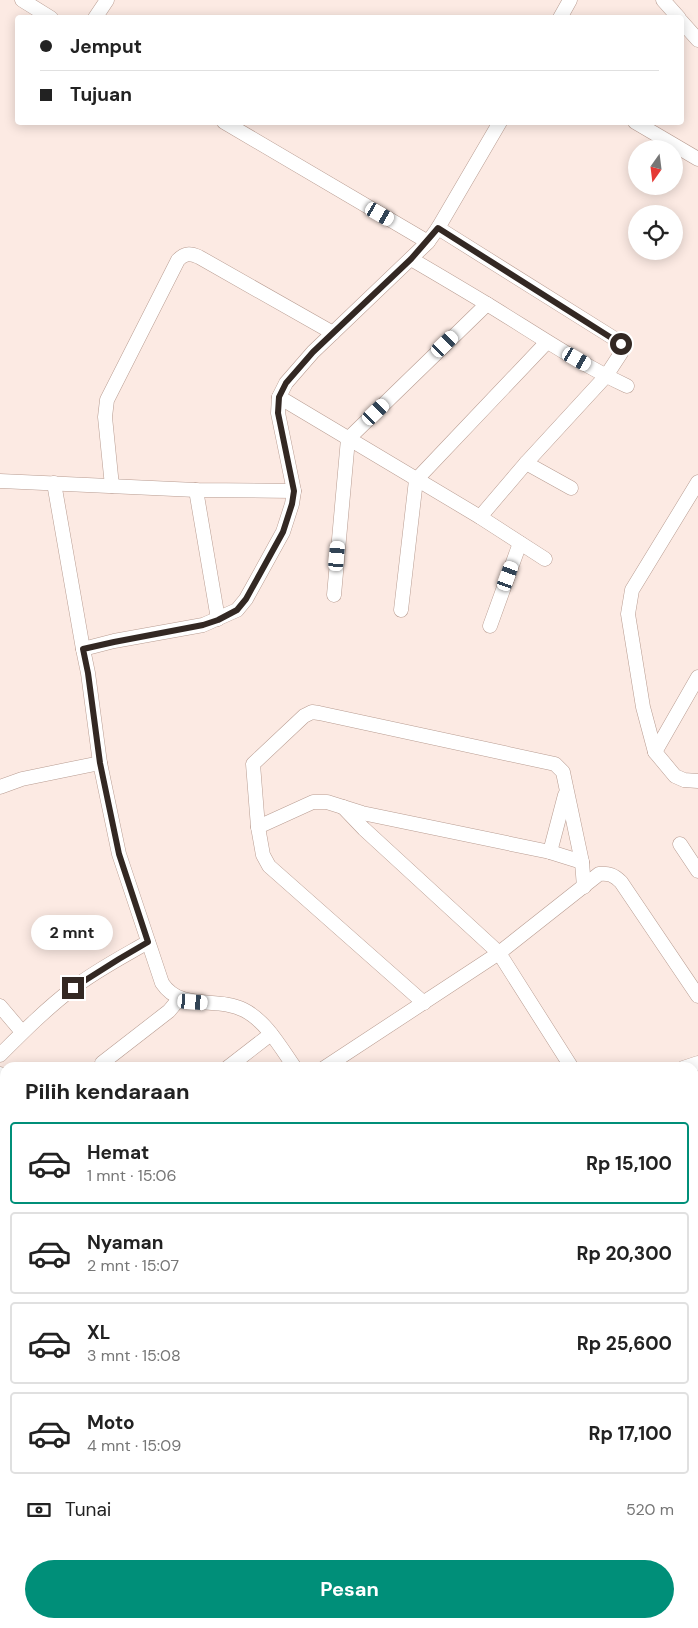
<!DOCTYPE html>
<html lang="id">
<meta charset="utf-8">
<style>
:root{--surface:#fff;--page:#f2f2f2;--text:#222;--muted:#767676;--line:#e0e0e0;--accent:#008f79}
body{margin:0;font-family:"DM Sans",sans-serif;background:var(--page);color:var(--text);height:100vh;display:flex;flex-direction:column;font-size:19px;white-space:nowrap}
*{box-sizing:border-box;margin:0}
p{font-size:16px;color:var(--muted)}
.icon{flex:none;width:28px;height:28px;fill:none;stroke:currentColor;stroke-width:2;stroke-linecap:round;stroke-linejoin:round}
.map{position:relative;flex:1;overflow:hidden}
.drawer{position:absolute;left:0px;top:1062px;width:699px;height:566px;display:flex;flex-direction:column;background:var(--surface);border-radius:15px 15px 0 0;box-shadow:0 2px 12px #0003}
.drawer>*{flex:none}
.banner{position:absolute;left:15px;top:15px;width:669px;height:110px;border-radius:5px;box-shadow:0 2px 12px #0003;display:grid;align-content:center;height:110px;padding:0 25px;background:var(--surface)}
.needle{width:32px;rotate:194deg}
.tools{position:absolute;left:628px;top:140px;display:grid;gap:10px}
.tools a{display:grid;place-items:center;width:55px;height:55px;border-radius:50%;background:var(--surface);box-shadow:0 2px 12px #0003;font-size:25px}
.end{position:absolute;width:22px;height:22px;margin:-11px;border:6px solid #332823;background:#fff;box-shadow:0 0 0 2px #fff}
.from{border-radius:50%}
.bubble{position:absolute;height:35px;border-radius:18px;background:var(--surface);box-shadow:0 2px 12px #0003;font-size:16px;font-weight:700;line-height:35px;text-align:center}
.car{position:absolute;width:15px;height:30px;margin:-15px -8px;border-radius:6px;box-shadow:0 0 4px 1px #0007;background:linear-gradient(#fff 24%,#345 0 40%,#fff 0 76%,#345 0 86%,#fff 0)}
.banner b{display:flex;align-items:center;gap:18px;height:48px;font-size:19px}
.banner b+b{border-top:1px solid var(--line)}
.banner i{width:12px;height:12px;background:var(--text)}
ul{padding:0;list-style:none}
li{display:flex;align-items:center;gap:15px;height:82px;margin:0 10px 8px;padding:0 15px;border:2px solid var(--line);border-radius:5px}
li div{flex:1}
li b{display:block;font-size:19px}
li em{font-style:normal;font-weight:700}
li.current{border-color:var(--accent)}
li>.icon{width:45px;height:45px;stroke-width:1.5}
h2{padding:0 25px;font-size:22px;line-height:60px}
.pay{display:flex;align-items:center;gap:12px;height:55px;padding:0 25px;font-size:19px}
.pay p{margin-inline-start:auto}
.primary-button{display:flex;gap:10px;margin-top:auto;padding:10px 25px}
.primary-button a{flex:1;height:58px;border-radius:30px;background:var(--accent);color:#fff;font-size:20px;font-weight:700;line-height:58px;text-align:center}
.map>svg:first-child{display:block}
</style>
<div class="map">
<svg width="698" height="1628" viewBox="0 0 698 1628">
<rect width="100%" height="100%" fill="#fceae3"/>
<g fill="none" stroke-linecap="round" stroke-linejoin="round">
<defs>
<g id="minor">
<path d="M22 0 51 18"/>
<path d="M663 0 679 18"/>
<path d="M95 18 107 0"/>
<path d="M560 18 570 0"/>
<path d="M681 21 698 40"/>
<path d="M224 122 428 242"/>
<path d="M635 122 698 159"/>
<path d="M438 228 615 339 622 346 621 353 606 376 526 463 480 517"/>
<path d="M411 259C437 274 462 289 487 304 533 332 578 363 627 386"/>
<path d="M279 397 480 517 545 559"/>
<path d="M526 463 571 488"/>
<path d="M0 481 196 490 294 491"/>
<path d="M698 482 632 590 628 614 643 707 655 752 675 776 684 780 698 781"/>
<path d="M54 483 83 649"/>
<path d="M112 486 105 417 107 400 178 260C185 253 190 253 199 257L333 333"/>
<path d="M196 490 218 619"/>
<path d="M334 595 348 439 487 304"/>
<path d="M401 610 416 480 547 342"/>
<path d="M490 626 520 543"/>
<path d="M655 752 698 677"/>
<path d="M0 787 22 779 100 763"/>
<path d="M343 807 364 829 499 953 572 1068"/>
<path d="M258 827 313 802H327L362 813 550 852 582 862"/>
<path d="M680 844 698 871"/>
<path d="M550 852 565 795"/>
<path d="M424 1003 269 866 263 855 258 827 253 764 304 716 312 712 319 713 555 764 563 772 564 777 582 862 584 887"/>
<path d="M0 1006 22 1032"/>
<path d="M0 1055C23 1032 46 1009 72 989 95 971 122 957 148 942"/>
<path d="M102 1063 169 1011 179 999"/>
<path d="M227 1068 271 1034"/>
<path d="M295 1068C281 1048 266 1021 244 1010 217 996 181 1012 162 983L119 854 100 763 88 673 83 649 114 641 203 625 237 610 246 599 283 532 292 504 294 491 278 413 279 397 286 383 313 352 428 242 438 228 500 122"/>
<path d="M324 1068 499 953 599 874C609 873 614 875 621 882L698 996"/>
<path d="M683 1068 698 1063"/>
<path d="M0 1074 5 1080"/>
<path d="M0 1150 5 1145"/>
<path d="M0 1269 5 1277"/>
<path d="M694 1426H698"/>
<path d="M694 1517 698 1520"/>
<path d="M694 1593 698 1585"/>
<path d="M509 1624 514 1628"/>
<path d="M451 1628 456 1624"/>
<path d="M667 1628 671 1624"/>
</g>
</defs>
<use href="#minor" stroke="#b89c91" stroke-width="15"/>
<use href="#minor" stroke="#fff" stroke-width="14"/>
</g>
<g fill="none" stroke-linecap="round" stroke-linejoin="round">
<path stroke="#332823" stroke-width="6" d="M73 988 119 959 148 942 119 854 100 763 88 673 83 649 114 642 203 625 218 620 237 610 246 599 283 532 292 504 294 491 278 413 279 397 286 383 313 352 411 259 438 228 621 344"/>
</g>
</svg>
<div class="tools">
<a><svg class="needle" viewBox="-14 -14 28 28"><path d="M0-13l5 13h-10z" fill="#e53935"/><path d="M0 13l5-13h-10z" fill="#767676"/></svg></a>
<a><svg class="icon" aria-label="locate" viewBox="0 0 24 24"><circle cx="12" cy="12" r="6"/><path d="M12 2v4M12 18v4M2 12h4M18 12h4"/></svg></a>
</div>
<i class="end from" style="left:621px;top:344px"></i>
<i class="end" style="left:73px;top:988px"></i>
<div class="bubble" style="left:31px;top:915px;width:82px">2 mnt</div>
<i class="car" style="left:380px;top:214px;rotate:120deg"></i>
<i class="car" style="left:445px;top:344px;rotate:46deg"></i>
<i class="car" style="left:577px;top:359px;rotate:120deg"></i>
<i class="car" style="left:376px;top:412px;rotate:46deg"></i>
<i class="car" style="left:337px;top:556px;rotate:5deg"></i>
<i class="car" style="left:508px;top:576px;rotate:20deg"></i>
<i class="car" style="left:193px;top:1002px;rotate:94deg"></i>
<div class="banner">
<b><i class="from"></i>Jemput</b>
<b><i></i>Tujuan</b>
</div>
<section class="drawer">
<h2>Pilih kendaraan</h2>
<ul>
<li class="current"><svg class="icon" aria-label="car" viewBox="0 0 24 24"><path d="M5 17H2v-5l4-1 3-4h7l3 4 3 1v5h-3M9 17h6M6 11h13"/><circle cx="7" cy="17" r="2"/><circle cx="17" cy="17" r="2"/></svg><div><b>Hemat</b><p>1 mnt · 15:06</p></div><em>Rp 15,100</em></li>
<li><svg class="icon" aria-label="car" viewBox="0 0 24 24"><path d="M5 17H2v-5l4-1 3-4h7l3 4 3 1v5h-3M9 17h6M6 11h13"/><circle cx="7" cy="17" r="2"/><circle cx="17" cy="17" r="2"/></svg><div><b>Nyaman</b><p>2 mnt · 15:07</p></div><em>Rp 20,300</em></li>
<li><svg class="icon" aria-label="car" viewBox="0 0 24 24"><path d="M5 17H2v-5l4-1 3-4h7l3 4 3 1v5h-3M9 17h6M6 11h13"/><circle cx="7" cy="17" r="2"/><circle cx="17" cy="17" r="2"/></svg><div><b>XL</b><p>3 mnt · 15:08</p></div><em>Rp 25,600</em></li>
<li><svg class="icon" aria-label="car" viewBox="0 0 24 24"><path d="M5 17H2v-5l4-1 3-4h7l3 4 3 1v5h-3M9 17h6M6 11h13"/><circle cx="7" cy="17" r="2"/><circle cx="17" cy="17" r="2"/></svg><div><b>Moto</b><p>4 mnt · 15:09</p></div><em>Rp 17,100</em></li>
</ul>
<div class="pay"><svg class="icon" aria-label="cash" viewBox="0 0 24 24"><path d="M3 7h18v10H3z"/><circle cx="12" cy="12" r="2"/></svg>Tunai<p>520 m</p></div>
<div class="primary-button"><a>Pesan</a></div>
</section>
</div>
